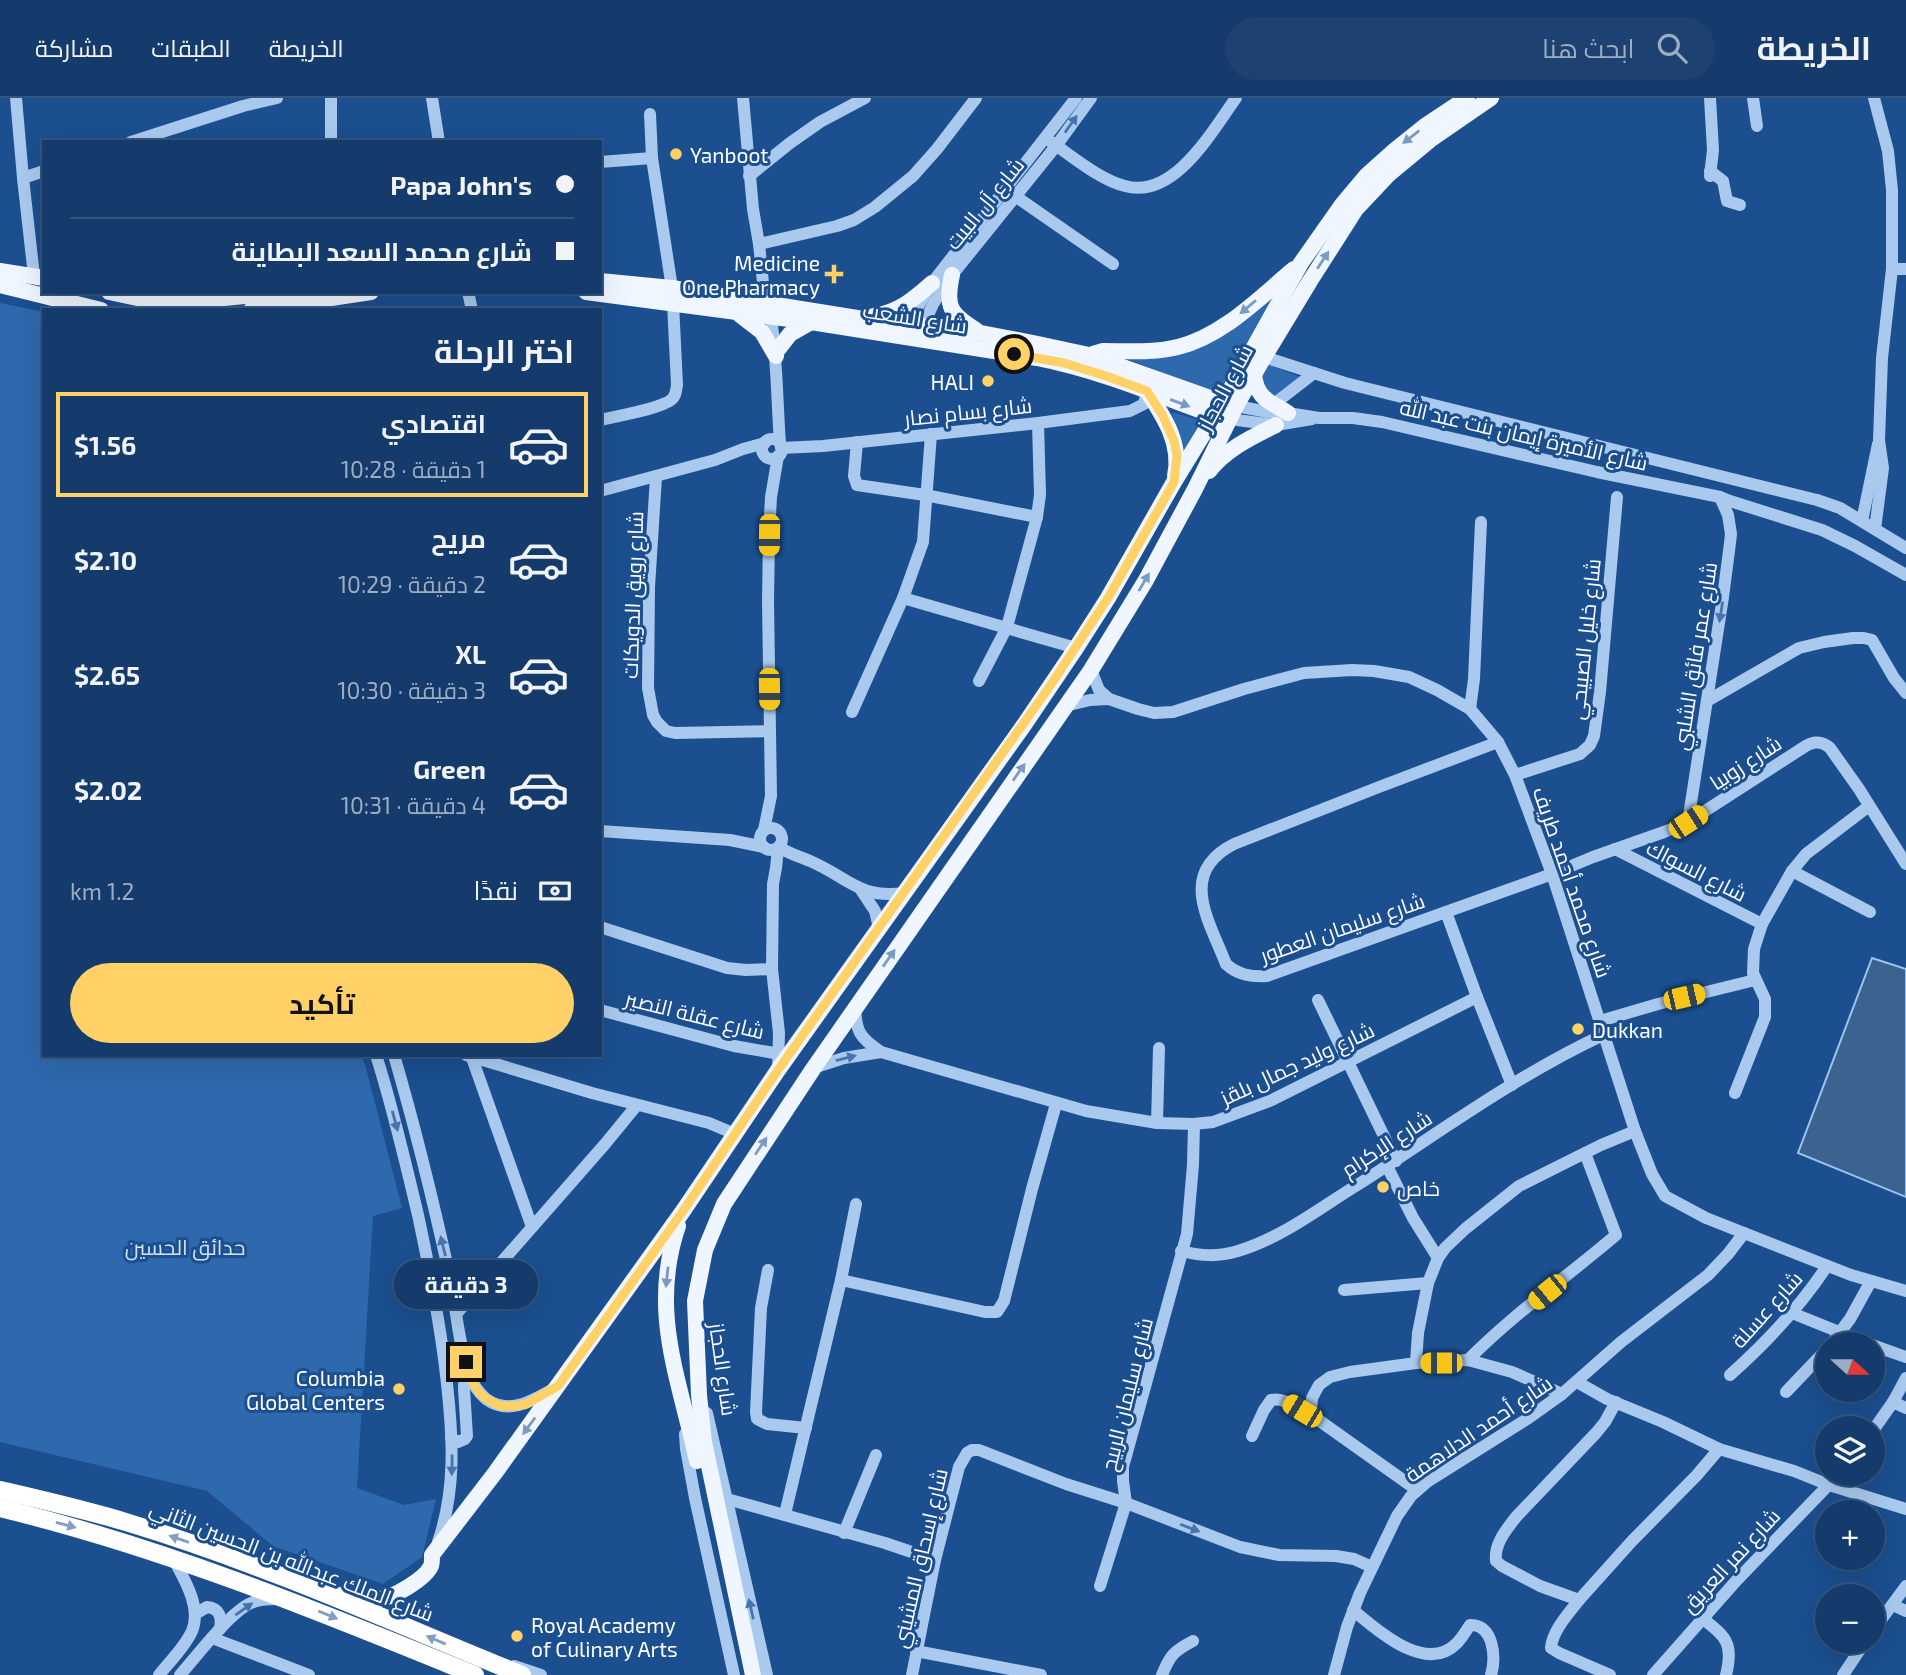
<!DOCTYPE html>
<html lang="ar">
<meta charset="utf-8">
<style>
:root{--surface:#143b6b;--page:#1d4271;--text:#f1f3f6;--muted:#9dadc1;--line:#33557e;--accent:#ffd166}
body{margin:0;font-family:"Exo 2",Cairo,sans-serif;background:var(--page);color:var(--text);direction:rtl;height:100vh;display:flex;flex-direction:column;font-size:26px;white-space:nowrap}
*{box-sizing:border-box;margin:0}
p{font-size:23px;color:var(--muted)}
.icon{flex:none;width:38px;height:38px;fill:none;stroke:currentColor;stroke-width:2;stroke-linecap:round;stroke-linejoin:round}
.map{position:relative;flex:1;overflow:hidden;direction:ltr}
.sheet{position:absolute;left:42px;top:210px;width:560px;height:749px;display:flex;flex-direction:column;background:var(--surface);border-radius:0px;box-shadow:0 7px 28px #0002,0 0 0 2px var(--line);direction:rtl}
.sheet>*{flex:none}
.banner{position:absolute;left:42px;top:42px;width:560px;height:154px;border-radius:0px;box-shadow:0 7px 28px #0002,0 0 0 2px var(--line);direction:rtl;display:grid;align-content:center;height:154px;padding:0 28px;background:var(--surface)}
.needle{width:46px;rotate:111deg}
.buttons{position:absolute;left:1815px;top:1234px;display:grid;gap:14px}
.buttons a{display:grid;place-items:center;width:70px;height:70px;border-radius:50%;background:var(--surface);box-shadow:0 7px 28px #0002,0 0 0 2px var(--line);font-size:35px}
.end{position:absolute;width:32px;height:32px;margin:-16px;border:9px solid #ffd166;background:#111;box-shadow:0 0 0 4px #111}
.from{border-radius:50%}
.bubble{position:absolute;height:49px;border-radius:24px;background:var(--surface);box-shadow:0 7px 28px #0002,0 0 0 2px var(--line);font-size:23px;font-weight:700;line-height:49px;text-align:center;direction:rtl}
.car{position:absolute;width:21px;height:42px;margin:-21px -10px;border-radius:9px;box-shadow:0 0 5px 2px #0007;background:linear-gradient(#f5c518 24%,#345 0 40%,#f5c518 0 76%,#345 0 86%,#f5c518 0)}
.banner b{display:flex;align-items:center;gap:24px;height:66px;font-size:26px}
.banner b+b{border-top:2px solid var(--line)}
.banner i{width:18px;height:18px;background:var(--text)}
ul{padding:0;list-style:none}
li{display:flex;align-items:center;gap:21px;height:105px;margin:0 14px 10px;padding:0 14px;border:4px solid transparent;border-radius:0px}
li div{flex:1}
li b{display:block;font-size:26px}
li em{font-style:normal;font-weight:700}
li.current{border-color:var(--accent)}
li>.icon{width:63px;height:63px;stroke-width:1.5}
h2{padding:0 28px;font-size:32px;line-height:84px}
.pay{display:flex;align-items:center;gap:18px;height:77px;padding:0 28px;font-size:26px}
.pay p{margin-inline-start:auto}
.action{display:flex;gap:14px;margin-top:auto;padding:14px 28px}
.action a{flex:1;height:80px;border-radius:42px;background:var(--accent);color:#111;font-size:28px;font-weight:700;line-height:80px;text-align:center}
header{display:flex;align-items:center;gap:42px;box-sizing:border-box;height:98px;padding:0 35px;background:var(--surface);border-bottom:2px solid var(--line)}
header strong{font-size:33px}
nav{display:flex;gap:38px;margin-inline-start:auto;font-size:24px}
.search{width:490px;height:63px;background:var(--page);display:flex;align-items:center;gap:18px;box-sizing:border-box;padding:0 24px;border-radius:38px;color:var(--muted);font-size:26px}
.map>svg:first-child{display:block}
</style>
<header>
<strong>الخريطة</strong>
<div class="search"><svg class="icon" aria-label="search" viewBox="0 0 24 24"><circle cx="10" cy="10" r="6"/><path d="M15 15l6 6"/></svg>ابحث هنا</div>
<nav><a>الخريطة</a><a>الطبقات</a><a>مشاركة</a></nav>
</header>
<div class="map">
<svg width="1906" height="1577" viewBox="0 0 1906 1577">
<rect width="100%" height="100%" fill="#1b4f8f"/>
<g fill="#2e69ad">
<path d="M1283 188 1219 296 1122 259 1151 260 1181 257 1232 232Z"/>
<path d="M0 205 44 214V957H361L366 970 402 1110 373 1118 357 1390 404 1407 436 1401 422 1459 383 1486 273 1448 207 1393 0 1344Z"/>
<path d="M1267 266 1305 281 1278 300 1268 296 1259 281Z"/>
<path d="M1171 314 1203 323 1186 356Z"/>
</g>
<path fill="#3c6290" stroke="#9cc4f0" stroke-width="2" d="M1872 860 1906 871V1099L1798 1055Z"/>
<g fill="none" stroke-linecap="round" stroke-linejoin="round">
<g stroke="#a9c9ee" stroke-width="12">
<path d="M16 0 23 80 34 178"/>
<path d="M432 0 439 44"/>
<path d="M743 0 753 111 759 146 765 204"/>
<path d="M1753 0 1757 28"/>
<path d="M1874 0 1888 53 1892 92V171L1882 260 1879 342 1883 370 1875 431"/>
<path d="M650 16 652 60 672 190"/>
<path d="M131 44 243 8 277 0"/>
<path d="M331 44V0"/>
<path d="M1051 44C1072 58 1100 82 1125 88 1174 102 1212 33 1236 0"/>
<path d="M600 64 652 60"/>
<path d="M1710 73 1723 83 1727 103 1740 107"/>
<path d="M749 78 790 45 820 24 865 0"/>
<path d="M1710 78 1713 52 1710 0"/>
<path d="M23 80 44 73"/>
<path d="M1015 98 1113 166"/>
<path d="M759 146 837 128 854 122 875 109 913 78 937 51 976 0"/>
<path d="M1892 171H1906"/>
<path d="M468 194 472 212"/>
<path d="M771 219C777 261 777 303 780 346"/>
<path d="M921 233 933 206 952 177 1056 48 1091 0"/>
<path d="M907 235 917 210 932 185 1076 0"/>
<path d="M1264 259 1345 285 1817 402 1840 410 1906 450"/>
<path d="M1274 306 1314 275"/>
<path d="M1236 308 1268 314 1294 316 1319 320H1353L1382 324 1597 374 1720 399 1730 403 1822 432 1855 448 1906 477"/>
<path d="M1229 321 1276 327 1312 321"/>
<path d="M600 322C617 318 659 311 671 302 676 298 676 293 677 287L673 205"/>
<circle cx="772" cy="351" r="10"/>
<path d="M857 344 854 378 857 387 925 397 1037 419"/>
<path d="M781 350 823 348 1038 325 1130 313 1144 306 1147 293"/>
<path d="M656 379 649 489 648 590 653 617 657 624 666 633 675 635 770 633"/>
<path d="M600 393 715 362 743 351 765 345"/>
<path d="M1862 423 1878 346"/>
<path d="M903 500 1076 550"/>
<path d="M1091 572 1099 592 1109 601"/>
<path d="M979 583 1007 529 1037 419 1040 397 1038 325"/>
<path d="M1707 603 1799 550 1824 544 1853 540H1864L1872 542 1894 580 1906 595"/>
<path d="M1065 608 1090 602 1109 601 1138 611 1154 615 1173 614 1244 591 1304 575 1352 572 1374 573 1409 579 1437 592 1470 611 1498 644 1515 677 1552 776 1635 1033 1652 1076 1665 1098 1706 1120 1777 1148 1851 1177 1906 1193"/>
<path d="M1470 611 1474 581 1481 424"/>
<path d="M852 614 903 500 923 444 931 336"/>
<path d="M1498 644 1379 689 1234 746C1177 775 1209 822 1226 866 1238 877 1251 879 1267 878L1552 776 1593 759 1664 734 1688 724 1801 651C1811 644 1820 641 1830 650L1859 691 1906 766"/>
<path d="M1515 677 1580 656 1590 647 1594 638 1600 594 1617 399"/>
<path d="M1688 724 1723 499 1730 445 1731 436 1728 417 1720 399"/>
<circle cx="771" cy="741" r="11"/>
<path d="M764 732 771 698 768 504 769 437 771 399 778 358"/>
<path d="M600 733 730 742 764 749"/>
<path d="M779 749C789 756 799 758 810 763 848 779 858 801 904 795"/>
<path d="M778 750 776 770 773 786 772 871 779 935 778 971"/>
<path d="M1615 751 1762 826"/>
<path d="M1792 773 1870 814"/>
<path d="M861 792 875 813 879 830"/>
<path d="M1446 814 1477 899 1512 987"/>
<path d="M600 829 727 870 746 872 772 871"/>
<path d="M1318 902 1396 1063"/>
<path d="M855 909C856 934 860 940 881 954L1086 1013 1157 1025 1194 1026 1213 1024 1272 1002 1477 899"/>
<path d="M600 912 734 948 780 956"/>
<path d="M1600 923 1658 906 1755 882"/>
<path d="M376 957C393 1010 405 1063 418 1117 430 1173 441 1229 447 1286 453 1340 456 1392 438 1444"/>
<path d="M394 957C415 1029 433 1102 449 1175 456 1207 458 1245 469 1275 472 1285 478 1294 486 1301 510 1318 533 1302 555 1290"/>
<path d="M466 957 592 995 709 1025 735 1036"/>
<path d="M471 957 532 1129"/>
<path d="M813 970 844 960 881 954"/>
<path d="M1735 995 1765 919V901L1753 875 1754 851 1762 826 1792 773 1806 756 1869 708"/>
<path d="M1157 1025 1159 950"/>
<path d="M1387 1068 1413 1120 1438 1160"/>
<path d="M1181 1153C1202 1158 1217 1159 1238 1153 1281 1140 1317 1112 1354 1089 1436 1037 1515 978 1603 937"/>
<path d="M768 1172 761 1210 756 1314 757 1321 767 1326 806 1330"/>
<path d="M841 1182 985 1214H997L1004 1203 1032 1091 1056 1006"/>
<path d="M1344 1192 1428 1185"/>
<path d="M457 1215 605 1046 637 1007"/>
<path d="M1792 1215 1869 1246"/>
<path d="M1831 1246 1850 1221 1871 1183"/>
<path d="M1872 1247 1906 1259"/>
<path d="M1468 1262C1513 1216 1567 1179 1616 1137L1585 1055"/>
<path d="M1416 1265 1418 1235 1428 1185 1438 1160 1445 1150 1465 1131 1519 1088 1601 1047 1635 1033"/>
<path d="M1730 1277C1767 1244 1800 1209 1827 1168"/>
<path d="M1577 1284 1607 1301 1663 1324 1719 1351 1794 1373 1829 1387 1906 1411"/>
<path d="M1786 1294 1827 1251"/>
<path d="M1616 1304 1605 1324 1596 1335 1516 1419C1506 1432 1494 1446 1496 1463L1502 1468 1540 1488 1579 1502 1632 1443 1697 1377 1719 1351"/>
<path d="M1893 1304 1906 1310"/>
<path d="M707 1315 767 1577"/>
<path d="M1872 1334 1893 1304 1906 1280"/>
<path d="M685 1336 686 1351 695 1400 734 1577"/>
<path d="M1252 1338 1264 1312 1271 1302C1287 1299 1298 1313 1313 1316"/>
<path d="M451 1340 458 1344 465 1341 467 1338 464 1291 465 1271"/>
<path d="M1417 1392 1317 1321 1311 1312 1312 1300 1319 1287 1330 1279 1350 1274 1416 1265 1468 1262 1512 1274 1562 1296"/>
<path d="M727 1401 885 1445 935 1462"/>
<path d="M785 1416 841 1182 856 1106"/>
<path d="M844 1435 876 1357"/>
<path d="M1100 1488 1126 1405 1123 1383V1369L1187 1136 1193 1067 1194 1026"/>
<path d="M1579 1502C1569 1515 1552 1533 1551 1550L1559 1555 1610 1577"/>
<path d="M1893 1507 1906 1513"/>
<path d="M1353 1512C1377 1532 1426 1577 1457 1545 1462 1540 1466 1533 1470 1527 1494 1526 1496 1560 1491 1577"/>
<path d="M195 1516 207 1509C220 1510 222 1520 220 1531"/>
<path d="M1702 1520C1726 1539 1734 1545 1726 1577"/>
<path d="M1872 1534 1906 1488"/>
<path d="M212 1540 309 1577"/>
<path d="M916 1553 1041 1577"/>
<path d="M514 1568 541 1577"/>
<path d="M159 1577C170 1563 185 1549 192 1533 202 1509 184 1481 173 1460"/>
<path d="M180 1577C196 1559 230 1514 251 1505 259 1501 269 1501 278 1501"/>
<path d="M912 1577 935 1462 959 1369 967 1355 972 1352H979L1066 1386 1126 1405 1240 1449 1279 1457 1336 1458 1354 1461 1372 1469"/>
<path d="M1162 1577C1170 1557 1174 1553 1193 1543"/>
<path d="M1334 1577 1347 1529 1360 1495 1397 1418 1411 1398 1427 1384 1527 1321 1562 1296 1621 1244 1708 1177 1728 1156 1744 1135"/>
<path d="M1653 1577 1736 1483 1839 1376"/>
<path d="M1843 1577 1865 1544"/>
</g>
<g stroke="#f0f6ff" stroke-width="16">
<path d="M0 173 44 180"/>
<path d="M952 177C945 208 950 216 976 232"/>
<path d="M600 183 672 190 857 220 981 235 1038 246 1089 257 1230 307"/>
<path d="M0 187 101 212"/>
<path d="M109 194 156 204 171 205 287 194"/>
<path d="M586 194 811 224 1037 260C1098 272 1155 296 1213 317L1223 319"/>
<path d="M251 212 371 194"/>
<path d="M740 217 762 234 776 258"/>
<path d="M874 218C899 214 914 201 932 185"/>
<path d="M776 254 790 236 811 224"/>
<path d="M1093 256 1103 253C1127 253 1154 255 1178 249 1223 238 1259 200 1294 171"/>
<path d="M1254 277C1257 301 1269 303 1288 315"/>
<path d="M1147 293C1164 319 1182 346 1175 378"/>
<path d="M1209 373C1226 351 1252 339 1276 327"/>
<path d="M678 1128C649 1213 679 1279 697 1363"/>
<path d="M340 1497C352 1499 366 1503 379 1501 393 1500 425 1481 431 1468 432 1466 432 1459 432 1457L495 1375 683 1113 778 972 1024 627 1076 550 1108 500 1174 384 1229 294 1301 165 1341 108 1367 77 1395 52 1425 28 1467 0"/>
<path d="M753 1577 704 1344 699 1297 695 1203 705 1152 724 1106 813 971 1091 572 1146 482 1195 391 1236 308 1264 259 1310 183 1356 111 1389 76 1430 42 1491 0"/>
</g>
<g stroke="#fff" stroke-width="18">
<path d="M0 1392C43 1402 87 1412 129 1425 264 1466 392 1524 522 1577"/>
<path d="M0 1410C165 1450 318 1513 475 1577"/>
</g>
</g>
<defs><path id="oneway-solid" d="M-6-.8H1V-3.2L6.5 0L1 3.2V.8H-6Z" transform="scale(1.75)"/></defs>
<g fill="#4674ac">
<use href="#oneway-solid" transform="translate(1071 26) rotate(-55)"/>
<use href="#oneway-solid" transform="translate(1721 514) rotate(99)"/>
<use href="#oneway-solid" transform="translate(846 960) rotate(-14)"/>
<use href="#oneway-solid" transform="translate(395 1023) rotate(75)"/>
<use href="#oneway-solid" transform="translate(443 1148) rotate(-104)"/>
<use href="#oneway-solid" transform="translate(452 1367) rotate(91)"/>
<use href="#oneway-solid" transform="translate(1190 1430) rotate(21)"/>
<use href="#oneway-solid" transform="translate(244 1511) rotate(-35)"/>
<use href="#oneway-solid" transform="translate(751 1511) rotate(-103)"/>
</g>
<g fill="#7b9ac1">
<use href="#oneway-solid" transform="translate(1411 39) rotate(142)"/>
<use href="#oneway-solid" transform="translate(1323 162) rotate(-57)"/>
<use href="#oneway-solid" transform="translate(1248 209) rotate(140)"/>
<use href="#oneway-solid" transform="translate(1180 305) rotate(20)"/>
<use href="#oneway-solid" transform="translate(1144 484) rotate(-60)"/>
<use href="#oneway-solid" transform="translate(1019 674) rotate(-55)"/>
<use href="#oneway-solid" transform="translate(889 860) rotate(-55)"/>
<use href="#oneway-solid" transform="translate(761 1048) rotate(-56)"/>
<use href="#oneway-solid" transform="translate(667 1179) rotate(96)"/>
<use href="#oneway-solid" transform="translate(529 1328) rotate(126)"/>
</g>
<g fill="#829ec1">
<use href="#oneway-solid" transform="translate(66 1427) rotate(15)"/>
<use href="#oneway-solid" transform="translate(179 1441) rotate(-161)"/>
<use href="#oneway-solid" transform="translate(328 1517) rotate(22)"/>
<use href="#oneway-solid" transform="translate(436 1542) rotate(-157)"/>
</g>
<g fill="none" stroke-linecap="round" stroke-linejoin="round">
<path stroke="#ffd166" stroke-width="9" d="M466 1264 471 1282 479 1294 485 1300 500 1308H517L526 1306 558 1288 683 1113 778 972 1050 588 1108 500 1174 384 1177 357 1174 343 1163 318 1147 293 1106 278 1064 265 1014 256"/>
</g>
<g fill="#ffd166" stroke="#1b4f8f" stroke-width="2.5">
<circle cx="676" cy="56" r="7"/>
<path d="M830.5 165.5h7v7h7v7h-7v7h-7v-7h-7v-7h7z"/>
<circle cx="988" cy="283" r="7"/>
<circle cx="1578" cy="931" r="7"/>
<circle cx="1383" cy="1089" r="7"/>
<circle cx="399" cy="1291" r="7"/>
<circle cx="517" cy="1538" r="7"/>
</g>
<g text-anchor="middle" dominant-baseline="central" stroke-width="6" stroke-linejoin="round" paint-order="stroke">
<g font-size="21" fill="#fff" stroke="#1b4f8f" text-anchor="start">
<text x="690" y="56">Yanboot</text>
<text x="820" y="164" text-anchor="end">Medicine<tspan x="820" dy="24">One Pharmacy</tspan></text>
<text x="974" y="283" text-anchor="end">HALI</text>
<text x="1592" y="931">Dukkan</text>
<text x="1397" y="1089">خاص</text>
<text x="385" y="1279" text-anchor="end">Columbia<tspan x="385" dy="24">Global Centers</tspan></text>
<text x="531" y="1526">Royal Academy<tspan x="531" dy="24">of Culinary Arts</tspan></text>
</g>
<g font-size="21" fill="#fff" stroke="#1b4f8f">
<text transform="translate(984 105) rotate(-51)">شارع آل البيت</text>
<text transform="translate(915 219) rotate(9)">شارع الشعب</text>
<text transform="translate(1224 289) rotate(-62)">شارع الحجاز</text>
<text transform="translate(968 313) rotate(-6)">شارع بسام نصار</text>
<text transform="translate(1524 336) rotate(13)">شارع الأميرة إيمان بنت عبد الله</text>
<text transform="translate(632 497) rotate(-88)">شارع رويق الدويكات</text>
<text transform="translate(1584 541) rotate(-84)">شارع خليل الصبيحي</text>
<text transform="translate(1694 558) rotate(-81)">شارع عمر فائق الشلبي</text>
<text transform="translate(1745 664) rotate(-33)">شارع زوبيا</text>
<text transform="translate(1697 772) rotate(27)">شارع السواك</text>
<text transform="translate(1573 784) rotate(71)">شارع محمد أحمد طريف</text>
<text transform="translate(1342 829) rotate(-19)">شارع سليمان العطور</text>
<text transform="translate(695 916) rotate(14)">شارع عقلة النصير</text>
<text transform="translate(1297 965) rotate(-25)">شارع وليد جمال بلقز</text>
<text transform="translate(1386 1045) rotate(-33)">شارع الإكرام</text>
<text transform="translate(1766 1211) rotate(-48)">شارع عسلة</text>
<text transform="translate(724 1271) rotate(82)">شارع الحجاز</text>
<text transform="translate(1126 1296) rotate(-76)">شارع سليمان الربيح</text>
<text transform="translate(1478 1330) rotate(-34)">شارع أحمد الدلاهمة</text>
<text transform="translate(919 1460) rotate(-77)">شارع إسحاق المشيني</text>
<text transform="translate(292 1462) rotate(21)">شارع الملك عبدالله بن الحسين الثاني</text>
<text transform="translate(1730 1462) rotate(-47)">شارع نمر العريق</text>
</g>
<g font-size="21" fill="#cfe3fa" stroke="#1b4f8f">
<text x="185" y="1148">حدائق الحسين</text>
</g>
</g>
</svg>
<div class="buttons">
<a><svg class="needle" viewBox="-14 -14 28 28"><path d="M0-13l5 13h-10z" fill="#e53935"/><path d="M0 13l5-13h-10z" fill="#9dadc1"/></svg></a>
<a><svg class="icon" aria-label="layers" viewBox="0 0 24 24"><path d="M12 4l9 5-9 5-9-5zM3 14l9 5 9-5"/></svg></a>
<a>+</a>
<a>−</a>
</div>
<i class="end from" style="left:1014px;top:256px"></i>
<i class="end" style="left:466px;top:1264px"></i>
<div class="bubble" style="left:394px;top:1162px;width:144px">3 دقيقة</div>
<i class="car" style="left:769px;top:437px;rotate:181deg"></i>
<i class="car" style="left:769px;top:591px;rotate:179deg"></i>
<i class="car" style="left:1688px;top:724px;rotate:57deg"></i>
<i class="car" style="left:1684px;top:899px;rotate:77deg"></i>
<i class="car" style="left:1547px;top:1194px;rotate:231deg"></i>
<i class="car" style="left:1441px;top:1265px;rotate:270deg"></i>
<i class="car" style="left:1302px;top:1313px;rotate:301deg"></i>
<div class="banner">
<b><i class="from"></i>Papa John's</b>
<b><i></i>شارع محمد السعد البطاينة</b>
</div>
<section class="sheet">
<h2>اختر الرحلة</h2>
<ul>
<li class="current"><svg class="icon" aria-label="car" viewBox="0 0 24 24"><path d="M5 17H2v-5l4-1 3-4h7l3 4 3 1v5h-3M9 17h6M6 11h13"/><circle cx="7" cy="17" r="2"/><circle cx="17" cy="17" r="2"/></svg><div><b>اقتصادي</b><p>1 دقيقة · 10:28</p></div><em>$1.56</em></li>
<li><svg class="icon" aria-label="car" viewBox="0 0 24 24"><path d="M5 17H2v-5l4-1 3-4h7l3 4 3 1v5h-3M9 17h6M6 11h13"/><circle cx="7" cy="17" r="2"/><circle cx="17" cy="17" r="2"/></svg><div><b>مريح</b><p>2 دقيقة · 10:29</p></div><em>$2.10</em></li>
<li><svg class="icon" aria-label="car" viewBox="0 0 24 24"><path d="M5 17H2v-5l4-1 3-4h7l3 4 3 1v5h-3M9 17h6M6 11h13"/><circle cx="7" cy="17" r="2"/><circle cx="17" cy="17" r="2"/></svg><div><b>XL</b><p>3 دقيقة · 10:30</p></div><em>$2.65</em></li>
<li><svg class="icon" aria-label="car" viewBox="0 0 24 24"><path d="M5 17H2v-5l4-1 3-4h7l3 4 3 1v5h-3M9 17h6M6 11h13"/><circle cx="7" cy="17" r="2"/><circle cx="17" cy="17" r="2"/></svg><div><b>Green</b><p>4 دقيقة · 10:31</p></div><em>$2.02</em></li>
</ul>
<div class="pay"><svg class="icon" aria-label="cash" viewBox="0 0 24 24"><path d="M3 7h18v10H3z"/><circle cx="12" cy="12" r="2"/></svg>نقدًا<p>1.2 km</p></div>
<div class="action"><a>تأكيد</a></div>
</section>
</div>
